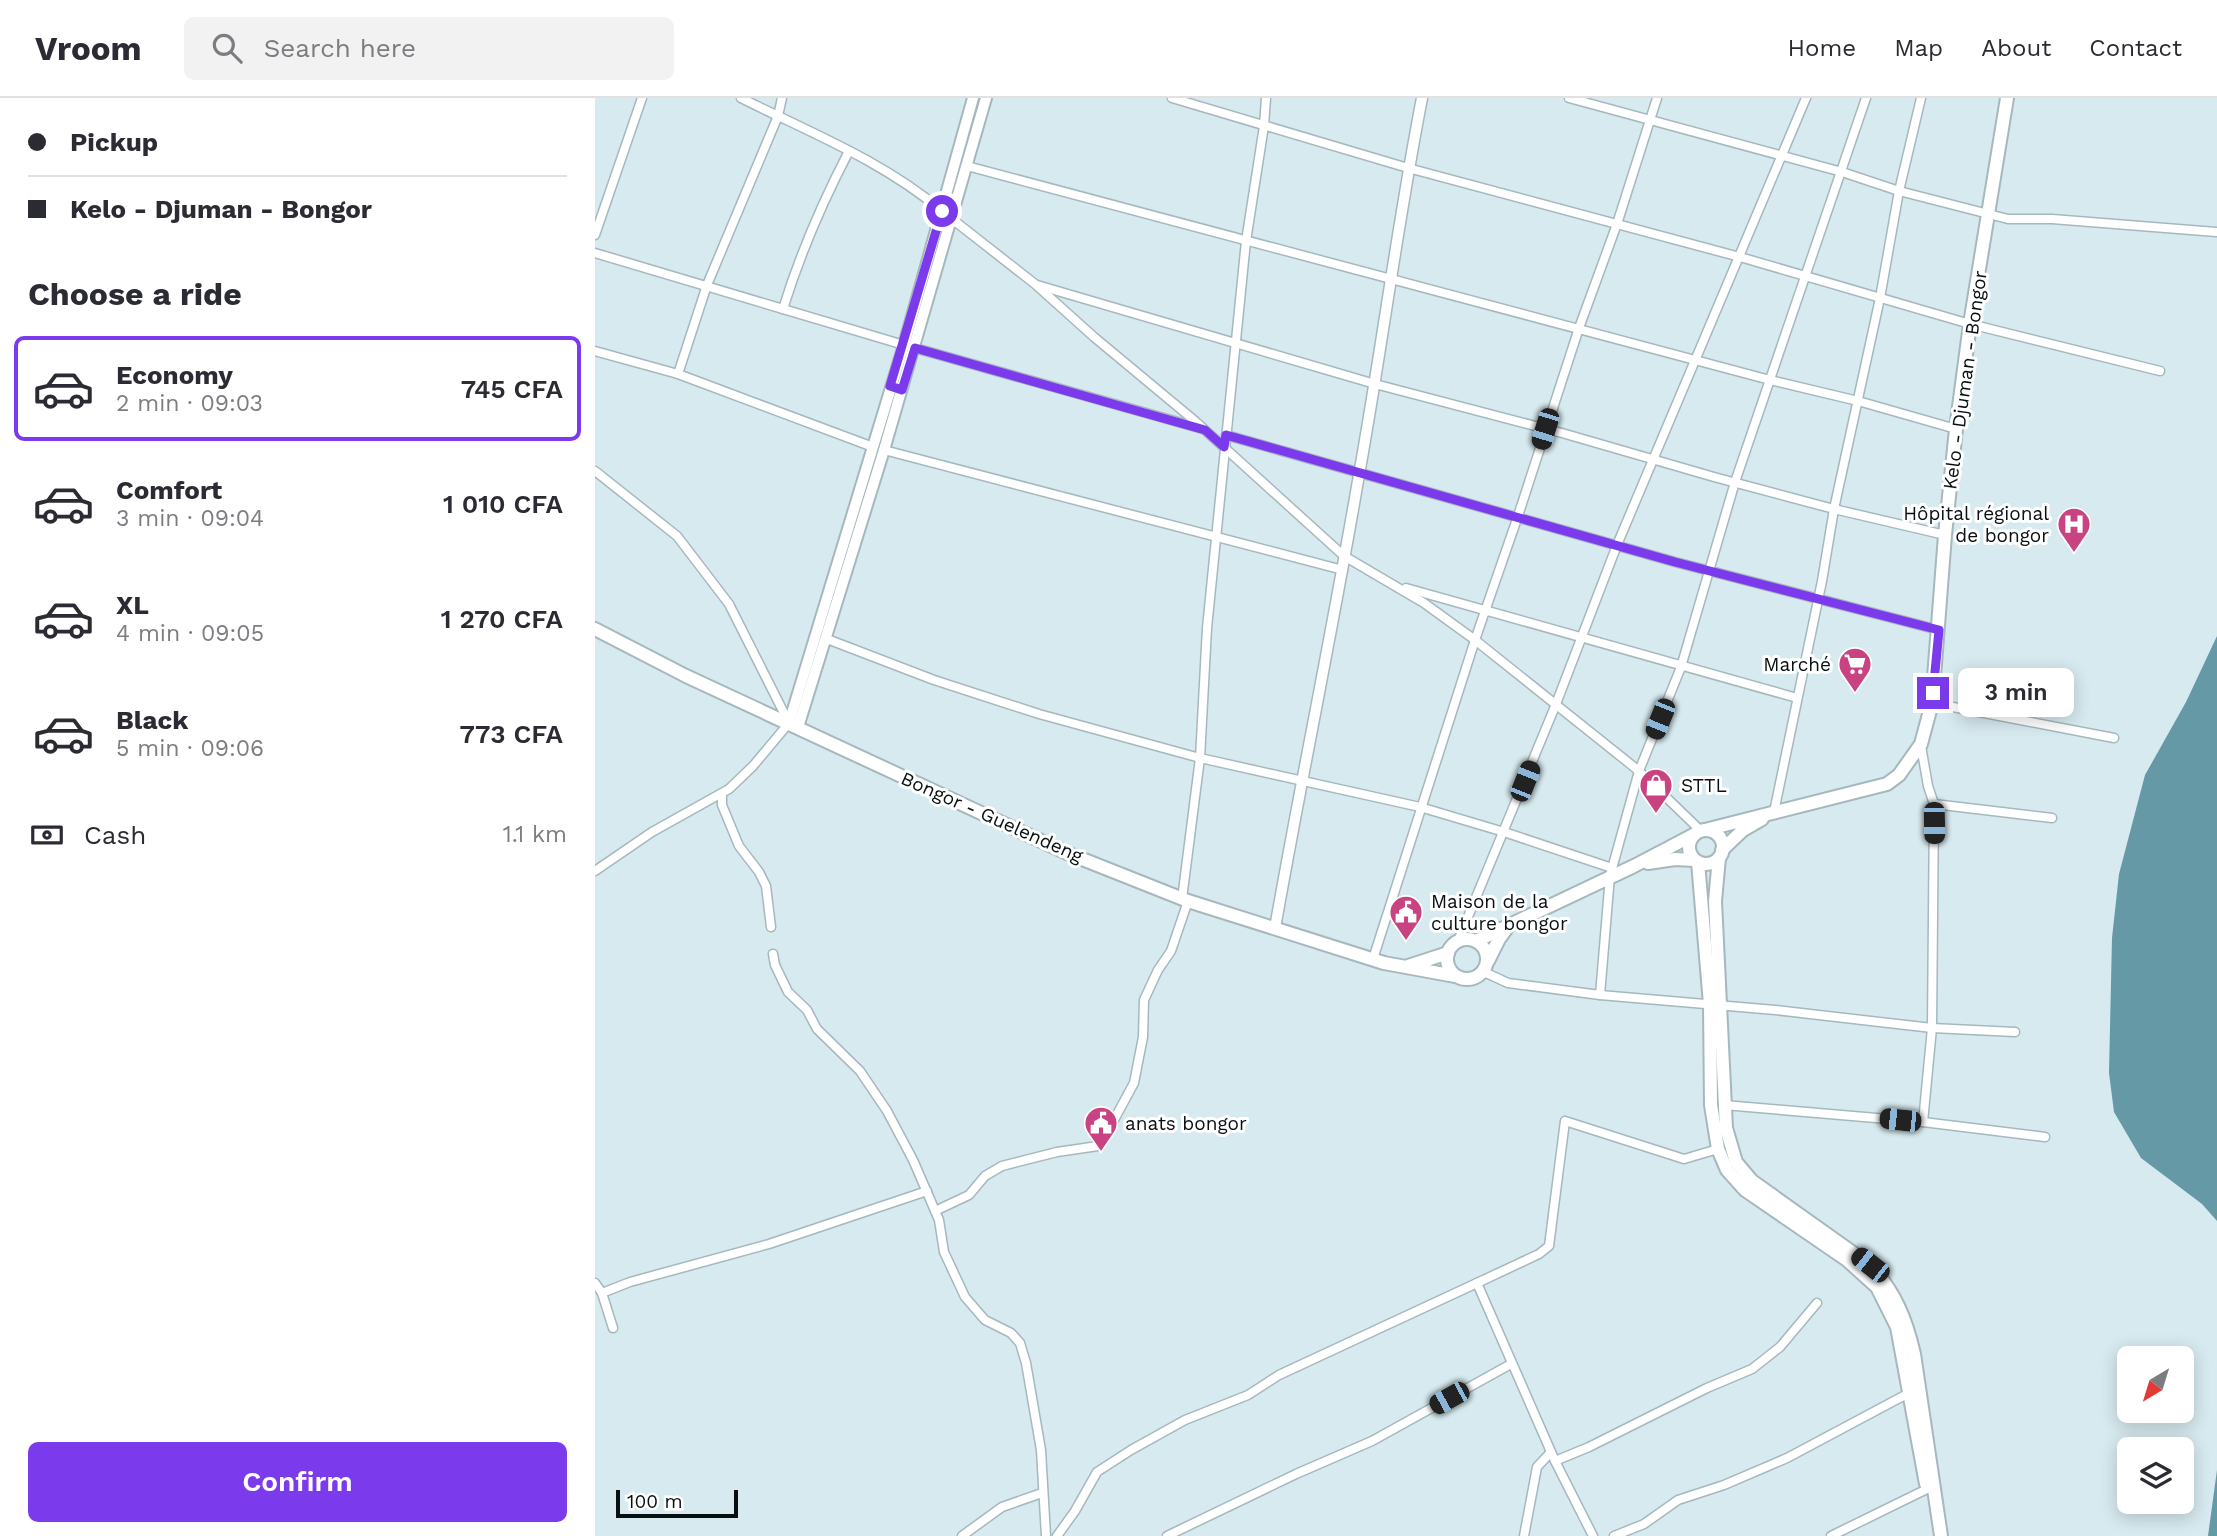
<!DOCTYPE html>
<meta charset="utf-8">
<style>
:root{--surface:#fff;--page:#f2f2f3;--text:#2b2b33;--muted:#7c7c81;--line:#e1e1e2;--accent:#7c3aed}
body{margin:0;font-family:"Work Sans",sans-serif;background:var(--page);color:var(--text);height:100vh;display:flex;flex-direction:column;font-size:26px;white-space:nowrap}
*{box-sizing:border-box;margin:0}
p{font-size:23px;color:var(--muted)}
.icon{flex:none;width:38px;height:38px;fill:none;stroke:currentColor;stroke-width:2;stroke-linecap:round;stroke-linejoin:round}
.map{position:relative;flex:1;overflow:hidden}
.panel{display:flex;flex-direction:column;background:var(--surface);width:595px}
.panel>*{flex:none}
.guide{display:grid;align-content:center;height:154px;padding:0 28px;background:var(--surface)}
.needle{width:46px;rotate:218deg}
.buttons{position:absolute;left:1522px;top:1248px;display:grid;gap:14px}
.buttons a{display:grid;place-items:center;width:77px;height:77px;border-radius:10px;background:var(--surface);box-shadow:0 4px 18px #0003;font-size:35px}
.scale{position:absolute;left:21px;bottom:18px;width:122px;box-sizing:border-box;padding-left:7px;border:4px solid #080f10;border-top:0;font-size:19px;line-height:24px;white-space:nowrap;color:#080f10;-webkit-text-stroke:5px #fff;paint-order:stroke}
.end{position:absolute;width:32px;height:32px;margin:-16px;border:9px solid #7c3aed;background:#fff;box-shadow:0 0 0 4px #fff}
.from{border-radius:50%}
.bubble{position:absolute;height:49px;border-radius:10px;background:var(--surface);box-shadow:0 4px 18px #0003;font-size:23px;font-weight:600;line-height:49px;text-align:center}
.car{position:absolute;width:21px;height:42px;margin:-21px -10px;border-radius:9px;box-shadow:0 0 5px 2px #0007;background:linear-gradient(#222 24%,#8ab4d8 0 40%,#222 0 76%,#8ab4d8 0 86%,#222 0)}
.guide b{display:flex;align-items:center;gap:24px;height:66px;font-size:26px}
.guide b+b{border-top:2px solid var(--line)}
.guide i{width:18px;height:18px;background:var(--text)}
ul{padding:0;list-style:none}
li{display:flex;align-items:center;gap:21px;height:105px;margin:0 14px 10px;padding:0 14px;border:4px solid transparent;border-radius:10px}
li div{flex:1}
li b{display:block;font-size:26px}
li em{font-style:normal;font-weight:600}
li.current{border-color:var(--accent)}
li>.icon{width:63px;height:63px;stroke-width:1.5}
h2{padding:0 28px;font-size:32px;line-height:84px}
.pay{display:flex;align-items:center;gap:18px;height:77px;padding:0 28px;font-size:26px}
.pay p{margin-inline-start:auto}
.primary-button{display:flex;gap:14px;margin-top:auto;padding:14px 28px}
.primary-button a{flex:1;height:80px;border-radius:10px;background:var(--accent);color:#fff;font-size:28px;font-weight:600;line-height:80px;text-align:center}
header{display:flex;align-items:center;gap:42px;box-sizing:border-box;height:98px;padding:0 35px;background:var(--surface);border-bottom:2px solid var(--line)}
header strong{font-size:33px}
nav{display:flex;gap:38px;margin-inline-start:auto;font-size:24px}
.search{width:490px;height:63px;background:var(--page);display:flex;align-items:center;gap:18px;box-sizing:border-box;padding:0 24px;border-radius:10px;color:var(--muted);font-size:26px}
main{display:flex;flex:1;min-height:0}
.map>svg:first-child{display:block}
</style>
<header>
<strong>Vroom</strong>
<div class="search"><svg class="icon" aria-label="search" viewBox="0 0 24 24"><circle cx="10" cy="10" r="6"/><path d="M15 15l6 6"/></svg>Search here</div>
<nav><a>Home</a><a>Map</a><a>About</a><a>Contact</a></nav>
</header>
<main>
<section class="panel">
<div class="guide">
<b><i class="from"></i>Pickup</b>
<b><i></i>Kelo - Djuman - Bongor</b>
</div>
<h2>Choose a ride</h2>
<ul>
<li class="current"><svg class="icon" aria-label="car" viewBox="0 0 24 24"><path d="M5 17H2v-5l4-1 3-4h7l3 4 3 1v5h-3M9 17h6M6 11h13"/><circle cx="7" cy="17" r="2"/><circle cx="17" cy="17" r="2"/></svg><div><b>Economy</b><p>2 min · 09:03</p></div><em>745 CFA</em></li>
<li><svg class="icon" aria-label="car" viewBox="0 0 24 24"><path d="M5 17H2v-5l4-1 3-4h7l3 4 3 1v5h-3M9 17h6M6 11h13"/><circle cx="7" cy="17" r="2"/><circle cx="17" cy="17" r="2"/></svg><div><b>Comfort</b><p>3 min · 09:04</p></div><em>1 010 CFA</em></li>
<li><svg class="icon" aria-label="car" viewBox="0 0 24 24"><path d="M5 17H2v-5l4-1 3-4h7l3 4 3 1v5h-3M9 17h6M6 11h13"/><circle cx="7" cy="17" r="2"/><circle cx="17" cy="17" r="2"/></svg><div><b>XL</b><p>4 min · 09:05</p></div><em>1 270 CFA</em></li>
<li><svg class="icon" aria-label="car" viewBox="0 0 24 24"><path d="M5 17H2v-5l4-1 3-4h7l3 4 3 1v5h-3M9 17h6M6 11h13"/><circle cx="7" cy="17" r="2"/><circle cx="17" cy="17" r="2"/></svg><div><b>Black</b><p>5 min · 09:06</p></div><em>773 CFA</em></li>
</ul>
<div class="pay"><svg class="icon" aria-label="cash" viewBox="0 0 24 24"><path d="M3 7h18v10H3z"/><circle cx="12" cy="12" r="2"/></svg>Cash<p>1.1 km</p></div>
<div class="primary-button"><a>Confirm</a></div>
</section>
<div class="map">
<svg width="1622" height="1438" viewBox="0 0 1622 1438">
<rect width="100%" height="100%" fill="#d7eaef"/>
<g fill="#6599a6">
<path d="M1622 538V1123L1607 1106 1546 1060 1519 1014 1514 975 1517 840 1524 776 1550 677 1591 604Z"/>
<path d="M1622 1371V1438H1613L1622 1372Z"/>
</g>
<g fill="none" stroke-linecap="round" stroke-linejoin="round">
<defs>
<g id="minor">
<path d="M146 0C216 35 288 63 347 113"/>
<path d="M577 0 813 70 1145 159 1375 226 1565 273"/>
<path d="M974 0 1247 74 1304 93 1413 121H1457L1621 134"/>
<path d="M372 68 1175 282 1263 303 1361 331"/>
<path d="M357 121 440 186 499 239 600 323 749 458 829 505 880 542 1044 673 1106 733"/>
<path d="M0 137 47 0"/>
<path d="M0 155 309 247"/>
<path d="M442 187 780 286 967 335 1119 379 1239 411 1350 437"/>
<path d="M188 211C205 156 228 103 254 53"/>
<path d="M320 250 608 331"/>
<path d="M0 253 83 276 278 349"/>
<path d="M83 276 112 187 183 18 187 0"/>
<path d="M631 337 1080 464 1344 532"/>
<path d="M289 352 748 472"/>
<path d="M0 373 82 438 134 506 194 625 158 668 134 691 57 734 0 773"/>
<path d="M811 490 1202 600"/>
<path d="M232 541 339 582 444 616 605 660 825 709 909 734 1017 770"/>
<path d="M1337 605 1519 640"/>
<path d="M1326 648 1333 688 1339 706 1337 930 1328 1024"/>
<path d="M127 697V707L144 748 164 774 171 788 176 829"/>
<path d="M1339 706 1457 720"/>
<path d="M1179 714 1227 483 1239 411 1285 200 1304 93 1326 0"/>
<path d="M587 801 605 660 612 530 651 143 669 28 671 0"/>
<path d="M863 843 961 606 1022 447 1211 0"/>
<path d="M178 856 180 867 193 894 212 912 222 931 265 973 292 1013 318 1062 344 1122 349 1154 370 1199 390 1222 416 1235 425 1245 431 1265 446 1352 451 1438"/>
<path d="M778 861 880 542 923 418 984 230 1022 126 1062 0"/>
<path d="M889 874 913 885 1005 897 1180 912 1337 930 1420 934"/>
<path d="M1005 897 1015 778 1044 673 1086 569 1140 384 1271 0"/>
<path d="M1129 1007 1328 1024 1450 1039"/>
<path d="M340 1113 374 1097 390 1078 407 1068 462 1054 503 1048 507 1044 539 985 548 939 549 902 563 872 576 853 593 803"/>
<path d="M0 1185 7 1195 18 1230"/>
<path d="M882 1185 960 1363 998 1438"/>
<path d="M7 1195 35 1184 174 1146 332 1093"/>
<path d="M960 1363 994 1349 1112 1290 1157 1271 1185 1249 1222 1205"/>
<path d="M367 1438 407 1409 447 1395"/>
<path d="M462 1438 480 1413 502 1374 536 1352 590 1322 653 1297 684 1277 882 1185 944 1156 954 1148 970 1023 1089 1061 1123 1051"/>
<path d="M572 1438 701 1376 777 1343 916 1266"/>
<path d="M929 1438 942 1369 956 1354"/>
<path d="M1019 1438 1049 1426 1083 1402 1129 1387 1192 1360 1314 1295"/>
<path d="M1236 1438 1332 1391"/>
</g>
<path id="tertiary" d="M680 830C707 677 739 525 765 371 787 248 803 123 827 0"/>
<g id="secondary">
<path d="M194 625 309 247 378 0"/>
<path d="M203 629 289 352 391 0"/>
</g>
<g id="trunk">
<path d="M0 531 91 578 472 755 593 803 789 865 860 878"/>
<path d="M1110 732 1292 686 1304 677 1326 646 1337 605 1350 437 1361 331 1375 226 1412 0"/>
<circle cx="1111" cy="749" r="17"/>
<path d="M1127 752 1148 732 1167 721"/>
<path d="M1124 760 1120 803 1131 1030 1141 1064 1157 1083 1275 1167C1300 1194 1311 1221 1319 1256L1346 1438"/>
<path d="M1103 764 1115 906 1116 1007 1123 1051 1132 1072 1150 1092 1252 1162 1282 1189 1302 1229 1331 1386"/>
<path d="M1053 765 1080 761 1100 762"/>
<circle cx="872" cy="861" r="20"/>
<path d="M881 843 1039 768 1100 736"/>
<path d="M893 863 904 841 912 830"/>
<path d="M813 868 853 855"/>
</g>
</defs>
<use href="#minor" stroke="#a6b8bd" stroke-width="11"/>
<use href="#tertiary" stroke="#a6b8bd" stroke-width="13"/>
<use href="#secondary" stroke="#a6b8bd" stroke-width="14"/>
<use href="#trunk" stroke="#a6b8bd" stroke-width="16"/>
<use href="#minor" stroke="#fff" stroke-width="8"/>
<use href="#tertiary" stroke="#fff" stroke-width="10"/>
<use href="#secondary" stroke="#fff" stroke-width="10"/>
<use href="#trunk" stroke="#fff" stroke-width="12"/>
</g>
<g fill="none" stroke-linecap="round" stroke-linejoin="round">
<path stroke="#7c3aed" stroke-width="9" d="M347 113 295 288 307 292 320 250 610 332 629 349 631 337 1080 464 1344 532 1338 595"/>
</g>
<defs>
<symbol id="hospital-pin" viewBox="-11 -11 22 30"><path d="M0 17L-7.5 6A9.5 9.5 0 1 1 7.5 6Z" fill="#c94281" stroke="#fff"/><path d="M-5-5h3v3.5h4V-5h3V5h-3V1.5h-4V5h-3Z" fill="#fff"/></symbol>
<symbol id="supermarket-pin" viewBox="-11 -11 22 30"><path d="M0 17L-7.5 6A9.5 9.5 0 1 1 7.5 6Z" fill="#c94281" stroke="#fff"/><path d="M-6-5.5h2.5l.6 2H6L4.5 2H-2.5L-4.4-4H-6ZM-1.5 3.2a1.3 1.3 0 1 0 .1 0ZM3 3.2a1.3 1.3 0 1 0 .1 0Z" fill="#fff"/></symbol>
<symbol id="shop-pin" viewBox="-11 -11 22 30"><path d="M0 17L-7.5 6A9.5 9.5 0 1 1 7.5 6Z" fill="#c94281" stroke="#fff"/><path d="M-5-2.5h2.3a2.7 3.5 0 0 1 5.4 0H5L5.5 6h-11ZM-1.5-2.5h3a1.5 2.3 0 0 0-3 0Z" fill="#fff"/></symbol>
<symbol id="civic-pin" viewBox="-11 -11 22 30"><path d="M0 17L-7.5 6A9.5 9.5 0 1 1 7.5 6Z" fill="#c94281" stroke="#fff"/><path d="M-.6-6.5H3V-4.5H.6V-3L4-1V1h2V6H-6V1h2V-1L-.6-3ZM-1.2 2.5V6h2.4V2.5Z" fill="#fff"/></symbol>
</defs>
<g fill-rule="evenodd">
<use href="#hospital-pin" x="1460" y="407" width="38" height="52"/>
<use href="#supermarket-pin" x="1241" y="547" width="38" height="52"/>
<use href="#shop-pin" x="1042" y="668" width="38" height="52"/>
<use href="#civic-pin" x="792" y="795" width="38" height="52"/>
<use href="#civic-pin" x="487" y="1006" width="38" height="52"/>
</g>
<g text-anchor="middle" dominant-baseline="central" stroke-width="6" stroke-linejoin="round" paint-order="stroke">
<g font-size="19" fill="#080f10" stroke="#fff">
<text transform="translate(1370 282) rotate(-82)">Kelo - Djuman - Bongor</text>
<text transform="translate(397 719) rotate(24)">Bongor - Guelendeng</text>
</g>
<g font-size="19" fill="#080f10" stroke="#fff" text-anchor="start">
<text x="1454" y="415" text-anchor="end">Hôpital régional<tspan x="1454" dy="22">de bongor</tspan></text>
<text x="1236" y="566" text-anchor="end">Marché</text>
<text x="1086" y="687">STTL</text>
<text x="836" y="803">Maison de la<tspan x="836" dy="22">culture bongor</tspan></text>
<text x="530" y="1025">anats bongor</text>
</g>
</g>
</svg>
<div class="buttons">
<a><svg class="needle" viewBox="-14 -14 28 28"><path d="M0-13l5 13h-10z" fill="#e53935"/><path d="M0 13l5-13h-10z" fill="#7c7c81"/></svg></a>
<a><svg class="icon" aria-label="layers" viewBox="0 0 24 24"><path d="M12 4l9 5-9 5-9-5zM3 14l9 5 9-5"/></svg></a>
</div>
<div class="scale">100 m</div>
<i class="end from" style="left:347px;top:113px"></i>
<i class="end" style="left:1338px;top:595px"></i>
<div class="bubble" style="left:1363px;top:570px;width:116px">3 min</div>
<i class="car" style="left:950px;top:331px;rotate:197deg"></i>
<i class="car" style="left:1065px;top:621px;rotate:202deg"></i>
<i class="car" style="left:930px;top:683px;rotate:22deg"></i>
<i class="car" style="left:1339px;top:725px;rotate:179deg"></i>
<i class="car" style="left:1305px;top:1022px;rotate:276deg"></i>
<i class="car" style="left:1275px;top:1167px;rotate:308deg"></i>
<i class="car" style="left:854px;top:1300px;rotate:241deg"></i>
</div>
</main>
